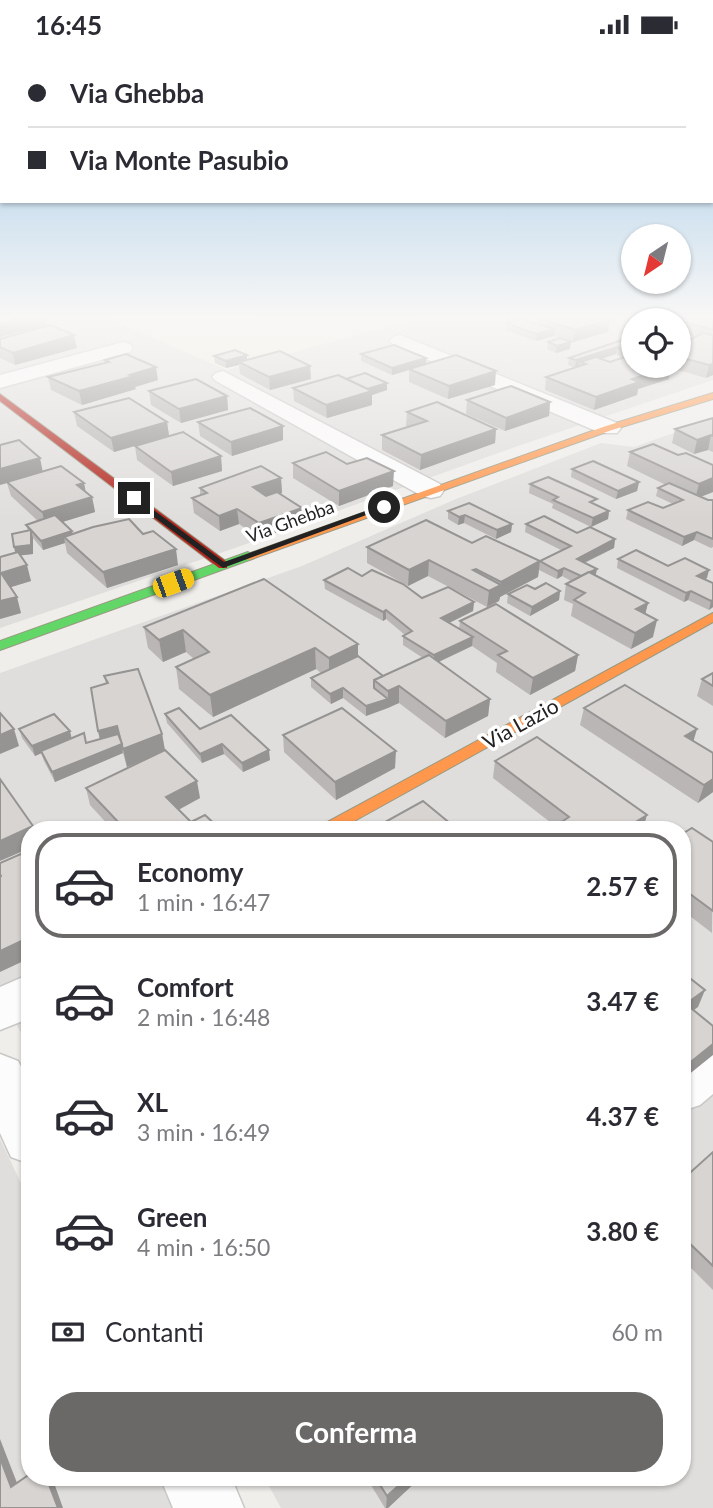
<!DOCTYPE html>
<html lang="it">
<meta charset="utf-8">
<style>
:root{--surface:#fff;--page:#f2f2f3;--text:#2b2b33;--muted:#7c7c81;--line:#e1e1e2;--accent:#6a6968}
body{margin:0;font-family:Lato,sans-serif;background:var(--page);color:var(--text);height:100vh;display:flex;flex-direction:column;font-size:26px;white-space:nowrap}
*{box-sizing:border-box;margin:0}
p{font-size:23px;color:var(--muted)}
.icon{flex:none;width:38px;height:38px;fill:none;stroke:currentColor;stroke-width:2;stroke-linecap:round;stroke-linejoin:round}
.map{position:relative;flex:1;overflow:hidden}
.details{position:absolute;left:21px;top:772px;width:670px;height:665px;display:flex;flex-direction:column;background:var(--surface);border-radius:28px;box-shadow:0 2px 5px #0004}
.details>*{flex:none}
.hud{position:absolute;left:0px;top:0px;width:714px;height:154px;box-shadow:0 2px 5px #0004;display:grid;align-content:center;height:154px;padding:0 28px;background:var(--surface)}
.needle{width:46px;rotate:215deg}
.buttons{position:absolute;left:621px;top:175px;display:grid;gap:14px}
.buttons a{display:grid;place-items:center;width:70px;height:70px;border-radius:50%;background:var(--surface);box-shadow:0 2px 5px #0004;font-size:35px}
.end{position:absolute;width:32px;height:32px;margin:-16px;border:9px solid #222;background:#fff;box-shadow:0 0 0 4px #fff}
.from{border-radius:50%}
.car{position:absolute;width:21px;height:42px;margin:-21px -10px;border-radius:9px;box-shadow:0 0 5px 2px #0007;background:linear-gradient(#f5c518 24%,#345 0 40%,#f5c518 0 76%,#345 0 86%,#f5c518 0)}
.hud b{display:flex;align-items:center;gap:24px;height:66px;font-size:26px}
.hud b+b{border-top:2px solid var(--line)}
.hud i{width:18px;height:18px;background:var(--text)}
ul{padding:12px 0 0;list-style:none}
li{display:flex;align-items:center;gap:21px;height:105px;margin:0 14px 10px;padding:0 14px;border:4px solid transparent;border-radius:28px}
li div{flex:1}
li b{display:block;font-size:26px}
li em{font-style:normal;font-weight:700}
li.selected{border-color:var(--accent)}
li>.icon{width:63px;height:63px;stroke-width:1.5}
.pay{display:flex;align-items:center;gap:18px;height:77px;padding:0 28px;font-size:26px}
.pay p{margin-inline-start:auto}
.action{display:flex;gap:14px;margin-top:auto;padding:14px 28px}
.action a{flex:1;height:80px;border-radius:28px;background:var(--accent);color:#fff;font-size:28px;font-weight:700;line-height:80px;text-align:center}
.status{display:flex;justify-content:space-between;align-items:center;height:49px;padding:0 35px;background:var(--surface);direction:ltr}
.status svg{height:19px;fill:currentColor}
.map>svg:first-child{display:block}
</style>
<div class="status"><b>16:45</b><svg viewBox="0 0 49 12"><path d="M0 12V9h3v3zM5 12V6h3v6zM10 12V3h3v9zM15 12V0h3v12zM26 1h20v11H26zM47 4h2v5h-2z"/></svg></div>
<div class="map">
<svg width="713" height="1459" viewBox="0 0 713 1459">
<rect width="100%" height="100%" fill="#f0eeeb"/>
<g fill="#dfdedc" fill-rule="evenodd">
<path d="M0 266H101L227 321 429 266H713V331L515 398 235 499 0 579ZM634 271H679V317H634Z"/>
<path d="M713 370V1459H281L264 1428H682V780H30V1000L0 946V624L302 517 456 450 601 394 634 398Z"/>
<path d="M0 1090 30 1153V1428H160L175 1459H0Z"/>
</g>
<path fill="#efefdf" d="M101 266H429L227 321Z"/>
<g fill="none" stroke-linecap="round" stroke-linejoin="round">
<defs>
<g id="street">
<path d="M400 286 617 374 621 379 617 384H601L393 296 390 292 393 288Z"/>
<path d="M123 293 130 295 133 299 130 303 0 339V326Z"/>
<path d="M223 322 440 435 444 441 440 447 431 449 422 447 216 332 212 328 216 324Z"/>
<path d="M30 925V969L0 981V938Z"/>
<path d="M713 991V1045L700 1056 682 1062V1007L695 997Z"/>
<path d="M0 1005 18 1012 30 1034V1115L11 1108 0 1084Z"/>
<path d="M160 1428H231L244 1459H173Z"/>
</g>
<path id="fast" d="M248 503 254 507 252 510 0 601V592Z"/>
<g id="slow">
<path d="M713 344V350L612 381 252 510 248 511 242 507 606 377Z"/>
<path d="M713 564V573L340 780H320L322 776Z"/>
</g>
<path id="jam" d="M0 345 227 513V519H219L0 352Z"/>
</defs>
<use href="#street" stroke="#c9c8c7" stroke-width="3"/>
<use href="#fast" stroke="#999a82" stroke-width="2"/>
<use href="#slow" stroke="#999a82" stroke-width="2"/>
<use href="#jam" stroke="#999a82" stroke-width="2"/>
<use href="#street" fill="#fdfcfc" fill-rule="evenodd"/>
<use href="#fast" fill="#63d668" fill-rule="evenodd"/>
<use href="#slow" fill="#ff974d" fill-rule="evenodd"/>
<use href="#jam" fill="#b3261e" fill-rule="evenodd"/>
</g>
<g fill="#b9b6b5" fill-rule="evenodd">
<path d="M646 266H706L713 268V326L706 329 671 319 669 330 638 340 637 346 594 361 545 341 546 328 575 319 568 316 569 309 633 287 634 317H679V296L694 288 687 286 686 291 679 293V271H645ZM616 305 623 309 610 313 602 310Z"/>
<path d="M539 269 610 271 608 283 573 293 554 287 536 292 505 281 506 274 538 275Z"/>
<path d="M0 290 77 299 15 316 0 309Z"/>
<path d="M548 293 570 300 556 304 547 300Z"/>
<path d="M361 305 426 309V315L495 336 448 350 409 333V321L392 326 361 312Z"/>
<path d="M214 307 310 317 311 330 270 341 240 325 239 316 226 319 215 314Z"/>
<path d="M105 311 158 331 135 338 136 340 82 356 51 341 48 328 105 314Z"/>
<path d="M346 330 387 341 372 346V356L327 369 294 352 293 339Z"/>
<path d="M149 342 227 347 228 361 181 374 151 356Z"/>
<path d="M467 351 550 353 549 367 505 382 466 365Z"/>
<path d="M74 363 167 373 169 387 114 403 77 377Z"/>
<path d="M407 363 496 380 495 394 420 421 382 401V386L409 378 406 377Z"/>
<path d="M713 369V403L708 401 694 405 672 394 675 380Z"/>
<path d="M198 373 283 391 232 407 200 387Z"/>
<path d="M135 397 221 407 222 422 173 437 137 411Z"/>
<path d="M630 403 678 406 713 416V443L700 448 708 451H713V498L711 499 694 491 682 497 626 470 628 461 663 459 673 455 656 447 658 439 666 436 627 417Z"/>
<path d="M293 414 347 415 393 437 339 457 293 429Z"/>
<path d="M572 420 639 433 637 442 616 450 571 428Z"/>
<path d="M43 422 86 442 92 448 95 463 62 473 72 482V485H143L178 516 107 539 67 504 65 494 43 501 33 489V505L20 506 31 532 10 538 21 564 0 570 16 504 14 498 28 482 26 476 38 472 11 447 7 434 0 436Z"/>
<path d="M281 429 282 444 280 445 303 474 260 489 239 475 220 482 194 464 192 449 200 446V439Z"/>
<path d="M530 435 609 462 608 470 591 478 552 459 553 455 529 444Z"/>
<path d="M448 462 512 475 511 483 496 490 464 474 458 476 448 470Z"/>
<path d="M526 475 615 490 614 499 585 514 597 520 595 527 648 554 645 565 653 588 631 600 571 567 573 555 564 551 566 535 571 532 562 527 557 530 539 521 538 528 500 548 499 552 487 558 428 527 408 537 367 514V498L472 494 539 512 561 501 525 483Z"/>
<path d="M618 510 707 529 705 530 713 534V558L709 561 688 551 684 553 617 519Z"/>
<path d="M362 527 422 549 474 553 473 562 449 574 459 580 460 572 578 606 575 622 530 646 496 623 497 614 472 597 439 613 490 650 488 667 445 689 399 654 366 667 343 649 331 655 311 638V629L321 624 316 620 213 668 179 640 176 618 194 610 186 603 163 613 148 599 144 578 358 595V607L383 627 423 609 403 596V587L405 586 386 570 383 572 325 540 324 531Z"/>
<path d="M535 540 560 542 559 551 530 567 507 554 508 545Z"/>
<path d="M713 624V657L697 647 702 630Z"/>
<path d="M104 627 162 685 165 701 200 749 178 761 191 773 220 780H112L90 756 86 739 154 707 127 718 123 704 55 733 44 712 41 704 35 707 22 689 19 680 86 694 100 690 98 682 106 635Z"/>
<path d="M584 659 694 692 713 743 698 754 580 676Z"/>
<path d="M165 665 200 680 270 711 243 723 224 705 202 714 167 674Z"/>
<path d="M283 686 395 719 336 751 284 703Z"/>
<path d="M495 712 643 780H559L493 729Z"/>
<path d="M682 785 713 793 712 884 682 861Z"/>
<path d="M713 1103V1241L682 1210V1131Z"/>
<path d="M366 1428H421L388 1459H385Z"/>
</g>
<g fill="#969493">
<path d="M38 266H45L47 276 0 288V275Z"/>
<path d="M610 271 608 283 573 293 575 281Z"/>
<path d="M555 280 554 287 536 292 537 285Z"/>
<path d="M688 284 686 291 679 293V287Z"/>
<path d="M74 286 77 299 15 316 13 304Z"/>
<path d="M571 293 570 300 556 304 557 297Z"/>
<path d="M617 298 616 305 585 315 580 313 579 317 575 319 576 311Z"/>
<path d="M247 306V313H239V316L226 319V312Z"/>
<path d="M426 309V316L392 326V319Z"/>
<path d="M713 315V326L706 329 709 316Z"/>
<path d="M310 317 311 330 270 341 269 328Z"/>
<path d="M671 317 669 330 638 340 637 346 594 361 596 348 632 330Z"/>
<path d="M156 318 158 331 135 338 136 340 82 356 79 342Z"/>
<path d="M496 322 495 336 448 350 449 337Z"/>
<path d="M387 334V341L372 346V356L327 369 326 356 359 342Z"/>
<path d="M227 347 228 361 181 374 179 360Z"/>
<path d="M550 353 549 367 505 382 506 369Z"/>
<path d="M167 373 169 387 114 403 111 389Z"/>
<path d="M283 377V391L232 407 231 393Z"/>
<path d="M496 380 495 394 420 421 421 406Z"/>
<path d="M711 386 708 401 694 405 697 391Z"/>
<path d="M221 407 222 422 173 437 171 423Z"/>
<path d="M40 409 43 424 0 436V420Z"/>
<path d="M394 422 393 437 339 457V442Z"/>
<path d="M281 429 282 444 254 453 253 438Z"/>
<path d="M713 429V443L695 450 699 435Z"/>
<path d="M639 433 637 442 616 450 618 442Z"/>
<path d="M84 434 87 449 77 436Z"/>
<path d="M92 448 95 463 46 478 42 463Z"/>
<path d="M302 459 303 474 260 489 259 474Z"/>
<path d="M237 460 239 475 220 482 219 467Z"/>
<path d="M609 462 608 470 591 478 593 469Z"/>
<path d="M465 466 464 474 458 476 459 468Z"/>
<path d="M512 475 511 483 496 490 497 481Z"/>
<path d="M31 481 33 489V505L16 507 14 498Z"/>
<path d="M72 482 74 491 64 488 65 494 43 501 41 492Z"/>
<path d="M697 483 694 491 682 497 684 488Z"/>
<path d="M615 490 614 499 575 518 577 510Z"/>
<path d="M176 500 178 516 107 539 103 523Z"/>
<path d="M429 511 428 527 408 537 409 521Z"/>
<path d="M540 512 538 528 500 548 499 552 487 558 489 542 501 536V533Z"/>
<path d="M27 516 31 532 5 540 1 524Z"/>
<path d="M564 519 562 527 557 530 558 522Z"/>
<path d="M597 520 595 529 581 527Z"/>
<path d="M709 521 707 529 695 536 697 527Z"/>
<path d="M560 542 559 551 530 567 532 558Z"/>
<path d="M691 542 688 551 684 553 686 544Z"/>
<path d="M17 548 21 564 0 570V552Z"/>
<path d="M713 551V558L709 561 711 552Z"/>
<path d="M474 553 473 562 441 578V569Z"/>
<path d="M648 554 644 570 636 560Z"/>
<path d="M386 561V570L383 572V563Z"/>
<path d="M657 571 653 588 631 600 635 584Z"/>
<path d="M183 581 186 603 163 613 159 591Z"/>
<path d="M473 588 472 597 434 615V606Z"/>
<path d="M358 595V616L329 630V609Z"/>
<path d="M315 599 316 620 213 668 210 646Z"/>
<path d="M578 606 575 622 530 646 533 629Z"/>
<path d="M399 637V654L388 659V642Z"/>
<path d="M343 639V649L331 655 330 645Z"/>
<path d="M388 650V659L366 667V657Z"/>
<path d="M490 650 488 667 445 689 446 672Z"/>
<path d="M117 677 120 694 102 700 98 682Z"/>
<path d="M14 680 19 697 0 705V686Z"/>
<path d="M697 680 692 697 685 687Z"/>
<path d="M70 682 72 691 35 707 32 697Z"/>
<path d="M162 685 165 702 127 718 123 700Z"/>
<path d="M121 695 123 704 55 733 52 723Z"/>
<path d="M222 695 224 705 202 714 200 705Z"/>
<path d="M269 701 270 711 243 723 242 714Z"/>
<path d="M396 702 395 719 336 751 335 733Z"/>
<path d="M713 730V743L698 754 704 736Z"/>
<path d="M197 732 200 749 169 766 166 748Z"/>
<path d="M647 766 643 780H624Z"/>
<path d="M33 777 34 780H30V799L0 812V792Z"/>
<path d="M30 888V909L0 923V902Z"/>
<path d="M705 941 698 958 682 970 686 955Z"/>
<path d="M713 995V1006L682 1031V1020Z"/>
<path d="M0 1390 24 1452 11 1438 0 1409Z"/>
<path d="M46 1428H50L53 1431 63 1459H58Z"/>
<path d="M408 1428H421L388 1459H386L387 1447Z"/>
</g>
<g fill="#d7d4d2" stroke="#969493" stroke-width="2">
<path d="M0 266H38L0 275Z"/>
<path d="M550 266H595L610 271 575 281 539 269Z"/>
<path d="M661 266H706L713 268V281Z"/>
<path d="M521 270 555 280 537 285 506 274Z"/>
<path d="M50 276 74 286 13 304 0 298V290Z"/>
<path d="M679 282 688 284 679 287Z"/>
<path d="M703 284 713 286V315L709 316 679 308V303H680L679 302V296Z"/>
<path d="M634 287V305L617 298 576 311 569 309Z"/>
<path d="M560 289 571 293 557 297 548 293Z"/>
<path d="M394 296 426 309 392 319 361 305Z"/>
<path d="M235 301 247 306 226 312 214 307Z"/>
<path d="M280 302 310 317 269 328 239 313Z"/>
<path d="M126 305 156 318 130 326 134 327 79 342 48 328 109 313 105 311Z"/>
<path d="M634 305V317H671L632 330 639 333 596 348 546 328 586 315 580 313 596 308 610 313Z"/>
<path d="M456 306 496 322 449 337 409 320Z"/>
<path d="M365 324 387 334 367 340 346 330Z"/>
<path d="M338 326 372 342 326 356 293 339Z"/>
<path d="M196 330 227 347 179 360 149 342Z"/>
<path d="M511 337 550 353 506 369 467 351Z"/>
<path d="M129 349 167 373 111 389 74 363Z"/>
<path d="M437 353 496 380 421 406 382 386 427 372 407 363Z"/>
<path d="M250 359 283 377 231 393 198 373Z"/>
<path d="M713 369V387L711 386 697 391 675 380Z"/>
<path d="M183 383 221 407 171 423 135 397Z"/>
<path d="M19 391 40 409 0 420V396Z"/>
<path d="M653 395 678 406 686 404 713 416V429L699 435 630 403Z"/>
<path d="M326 403 347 415 367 409 394 422 339 442 293 414Z"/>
<path d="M593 412 639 433 618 442 572 420Z"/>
<path d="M61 417 84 434 77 436 92 448 42 463 7 433Z"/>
<path d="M261 417 281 429 253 438 266 447 277 443 302 459 259 474 237 460 219 467 192 449 207 444 200 439Z"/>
<path d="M548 428 597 450 590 453 609 462 593 469 553 451 558 448 530 435Z"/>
<path d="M669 434 708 451H713V490L697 483 684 488 628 461 648 453 663 459 683 451 658 439Z"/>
<path d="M469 454 512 475 497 481 465 466 459 468 448 462Z"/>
<path d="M55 466 72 482 41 492 31 481V496L14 498 12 485 31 481 26 476Z"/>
<path d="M544 467 577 484 590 478 615 490 577 510 597 520 581 527 564 519 558 522 540 512 571 497 526 475Z"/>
<path d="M129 470 143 485 153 482 176 500 103 523 64 488 93 478Z"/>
<path d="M426 471 472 494 486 487 540 512 501 533 476 520 473 521 501 536 489 542 429 511 409 521 367 498Z"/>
<path d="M636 501 668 517 685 509 709 521 697 527 713 534V551L711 552 691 542 686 544 618 510Z"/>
<path d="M18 503 27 516 1 524 17 548 0 552V508Z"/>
<path d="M348 519 362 527 372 521 403 535 422 549 448 538 474 553 441 569 473 588 434 606 403 587 412 582 386 561 383 563 324 531Z"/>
<path d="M589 523 648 554 636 560 657 571 635 584 574 551 585 544 566 535Z"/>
<path d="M264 530 358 595 329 609 315 599 210 646 176 618 209 603 183 581 159 591 144 578Z"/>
<path d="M546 534 560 542 532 558 508 545 527 536 535 540Z"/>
<path d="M496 555 578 606 533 629 498 606 507 602 460 572Z"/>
<path d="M429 606 490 650 446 672 399 637 388 642 374 631Z"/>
<path d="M358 607 383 627 374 631V639L388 650 366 657 343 639 330 645 311 629Z"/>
<path d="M138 620 162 685 123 700 117 677 98 682 91 639 108 634 104 627Z"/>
<path d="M713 624V637L702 630Z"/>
<path d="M625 636 697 680 685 687 713 704V730L704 736 584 659Z"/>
<path d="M179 659 200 680 231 666 269 701 242 714 222 695 200 705 165 665Z"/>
<path d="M342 659 396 702 335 733 283 686Z"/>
<path d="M0 664 14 680 0 686Z"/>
<path d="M54 665 70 682 32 697 19 680Z"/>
<path d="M84 684 86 694 118 685 122 695 52 723 41 702Z"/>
<path d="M537 688 647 766 624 780H574L563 772 569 768 495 712Z"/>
<path d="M165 701 197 732 166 748 191 773 205 766 220 780H112L121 776 86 739Z"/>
<path d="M0 730 33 777 0 792Z"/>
<path d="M423 752 457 780H379L376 778Z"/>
<path d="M692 779 713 793V862L682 839V785Z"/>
<path d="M30 801V888L0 902V828L1 827 0 825V814Z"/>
<path d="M682 923 705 941 686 955 713 977V995L682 1020Z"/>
<path d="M713 1103V1217L682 1187V1131Z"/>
<path d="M0 1409 11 1438 30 1425V1428H46L58 1459H0Z"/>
<path d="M375 1428H408L387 1447Z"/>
</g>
<linearGradient id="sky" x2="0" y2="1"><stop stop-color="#97c4e6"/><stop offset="0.57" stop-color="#f8f7f6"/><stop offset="1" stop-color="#f8f7f6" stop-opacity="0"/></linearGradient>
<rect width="713" height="470" fill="url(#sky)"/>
<path fill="#222" d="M131 448H136L224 513 382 456 388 458 223 519 131 451Z"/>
<g text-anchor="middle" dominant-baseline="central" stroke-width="7" stroke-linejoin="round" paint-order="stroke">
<g font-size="18" fill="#222" stroke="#fff">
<text transform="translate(290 472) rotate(-20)">Via Ghebba</text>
</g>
<g font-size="21" fill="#222" stroke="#fff">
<text transform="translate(520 674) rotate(-29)">Via Lazio</text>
</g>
</g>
</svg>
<div class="buttons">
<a><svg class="needle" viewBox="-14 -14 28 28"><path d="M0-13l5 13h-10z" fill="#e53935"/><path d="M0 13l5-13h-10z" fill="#7c7c81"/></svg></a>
<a><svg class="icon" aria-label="locate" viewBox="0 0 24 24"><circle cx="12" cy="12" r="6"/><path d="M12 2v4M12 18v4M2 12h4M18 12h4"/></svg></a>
</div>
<i class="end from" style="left:384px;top:458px"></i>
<i class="end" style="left:134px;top:449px"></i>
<i class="car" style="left:173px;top:534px;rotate:70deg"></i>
<div class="hud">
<b><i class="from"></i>Via Ghebba</b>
<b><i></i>Via Monte Pasubio</b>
</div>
<section class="details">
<ul>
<li class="selected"><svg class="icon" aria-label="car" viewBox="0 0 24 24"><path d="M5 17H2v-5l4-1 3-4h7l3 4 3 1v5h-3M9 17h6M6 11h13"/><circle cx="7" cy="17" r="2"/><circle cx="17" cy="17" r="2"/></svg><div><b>Economy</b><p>1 min · 16:47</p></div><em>2.57 €</em></li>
<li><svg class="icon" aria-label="car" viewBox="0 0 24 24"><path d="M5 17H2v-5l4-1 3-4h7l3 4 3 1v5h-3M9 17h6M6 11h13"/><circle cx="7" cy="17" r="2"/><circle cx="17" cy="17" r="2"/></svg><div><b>Comfort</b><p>2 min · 16:48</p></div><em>3.47 €</em></li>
<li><svg class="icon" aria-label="car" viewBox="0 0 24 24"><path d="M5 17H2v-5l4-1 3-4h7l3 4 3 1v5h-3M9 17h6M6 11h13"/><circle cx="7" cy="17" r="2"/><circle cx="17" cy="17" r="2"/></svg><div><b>XL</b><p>3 min · 16:49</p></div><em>4.37 €</em></li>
<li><svg class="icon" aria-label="car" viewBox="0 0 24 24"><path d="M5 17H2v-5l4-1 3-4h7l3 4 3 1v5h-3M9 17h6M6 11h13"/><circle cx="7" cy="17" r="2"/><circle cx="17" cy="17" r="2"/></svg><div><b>Green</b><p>4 min · 16:50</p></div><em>3.80 €</em></li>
</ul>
<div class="pay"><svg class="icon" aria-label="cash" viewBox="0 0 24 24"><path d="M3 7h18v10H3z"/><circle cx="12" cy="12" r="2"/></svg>Contanti<p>60 m</p></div>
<div class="action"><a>Conferma</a></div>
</section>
</div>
